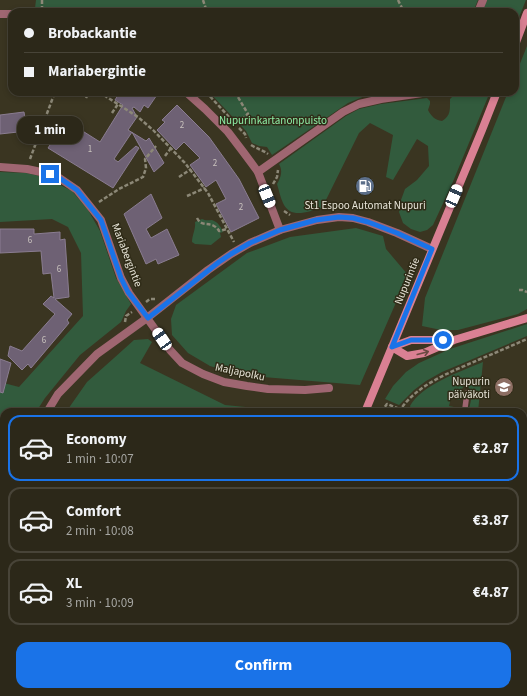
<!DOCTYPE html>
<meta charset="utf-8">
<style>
:root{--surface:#2c2819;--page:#343022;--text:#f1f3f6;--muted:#a6a6a2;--line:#484438;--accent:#1a73e8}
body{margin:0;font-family:"Source Sans 3",sans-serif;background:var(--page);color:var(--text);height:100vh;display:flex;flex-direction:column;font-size:15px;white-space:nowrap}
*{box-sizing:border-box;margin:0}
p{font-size:13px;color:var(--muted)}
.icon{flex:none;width:22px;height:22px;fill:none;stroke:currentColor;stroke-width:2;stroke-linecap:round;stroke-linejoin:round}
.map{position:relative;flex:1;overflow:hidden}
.panel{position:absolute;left:0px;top:408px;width:527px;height:288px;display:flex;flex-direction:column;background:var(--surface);border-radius:12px 12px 0 0;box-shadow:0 2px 6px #0003,0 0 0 1px var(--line)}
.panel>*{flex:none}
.banner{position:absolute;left:8px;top:8px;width:511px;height:88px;border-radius:12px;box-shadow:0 2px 6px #0003,0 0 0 1px var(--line);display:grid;align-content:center;height:88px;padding:0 16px;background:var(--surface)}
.end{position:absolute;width:18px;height:18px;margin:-9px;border:5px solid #1a73e8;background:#fff;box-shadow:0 0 0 2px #fff}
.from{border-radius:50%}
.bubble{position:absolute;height:28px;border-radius:12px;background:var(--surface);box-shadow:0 2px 6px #0003,0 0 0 1px var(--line);font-size:13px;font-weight:700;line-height:28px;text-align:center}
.car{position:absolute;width:12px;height:24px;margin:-12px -6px;border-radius:5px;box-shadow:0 0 3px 1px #0007;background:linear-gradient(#fff 24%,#345 0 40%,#fff 0 76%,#345 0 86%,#fff 0)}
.banner b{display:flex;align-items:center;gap:14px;height:38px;font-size:15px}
.banner b+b{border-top:1px solid var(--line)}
.banner i{width:10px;height:10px;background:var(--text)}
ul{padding:7px 0 0;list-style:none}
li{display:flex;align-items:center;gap:12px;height:66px;margin:0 8px 6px;padding:0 8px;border:2px solid var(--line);border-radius:12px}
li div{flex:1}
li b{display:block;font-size:15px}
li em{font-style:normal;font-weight:700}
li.selected{border-color:var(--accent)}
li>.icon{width:36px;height:36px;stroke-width:1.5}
.action{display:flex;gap:8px;margin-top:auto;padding:8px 16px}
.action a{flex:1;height:46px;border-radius:12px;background:var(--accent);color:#fff;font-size:16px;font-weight:700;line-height:46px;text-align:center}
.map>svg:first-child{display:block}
</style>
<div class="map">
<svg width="527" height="696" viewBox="0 0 527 696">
<rect width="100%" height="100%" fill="#3a3521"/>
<g fill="#325b3d">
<path d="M36 0H478L473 12H54L35 8Z"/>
<path d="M487 0H526L515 27V12H482Z"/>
<path d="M527 46V309L518 314 458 330H441L422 326 425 298 508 92H515V76Z"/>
<path d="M209 92H400L365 96 348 103 272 155 267 147 259 146 252 143 246 131Z"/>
<path d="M456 92H490L452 184 433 225 427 230 420 232 411 229 403 223 399 212 401 200 405 189 417 180 429 166 428 146 417 139 393 180 386 177 393 135 370 123 359 133 322 208C308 211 291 220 283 203 280 197 279 190 277 184 281 177 283 171 279 164L346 116 359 109 381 104 427 98 430 101V104L428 110C431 116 435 120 442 121 451 116 450 109 450 99L455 94Z"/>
<path d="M0 172 26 173 44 177 72 191 88 210 100 231 116 278 131 304 126 311 121 322 80 355 45 398 36 412H4V459L0 465V382L19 387 83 316 81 253 68 227 52 219 0 222Z"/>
<path d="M202 219C206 221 208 220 212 220 218 222 221 227 223 232L220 233 221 237 211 245 195 244 192 242C192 235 196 229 195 222Z"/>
<path d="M356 228 383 236 386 249 408 275 360 385 240 375 210 366 188 353 172 335 171 319 176 305 247 253 290 237Z"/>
<path d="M527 324V336L442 372 426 381 414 390 399 405 385 399 393 386 406 372 419 363 450 349Z"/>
<path d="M148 339 152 342 140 363 225 405 257 408 255 412H66L87 382 114 358 134 340Z"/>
<path d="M483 362 478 412H468C470 404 475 392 467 386L463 387 461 391 460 400 451 398 449 406 459 408 457 412H412L410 406C421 385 462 371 483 362Z"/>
<path d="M527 445V696H505L495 692H523V446Z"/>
<path d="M4 504V548L0 546V510Z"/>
<path d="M4 631V692H240L239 696H0V633Z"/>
<path d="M283 692H489L487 696H282Z"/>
</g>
<g fill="#6e6174" stroke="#8a7d91">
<path d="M120 92H159L148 108 144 105 140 112 134 107 132 108 137 117 128 130 146 141 149 138 164 163 154 172 132 132 114 159 118 162 136 146 139 148 113 188 48 148 54 139 50 136 62 118 100 142 123 105 115 100Z"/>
<path d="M177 105 209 137 239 179 259 218 231 232 216 204 226 199 216 180 206 187 190 165 200 158 184 142 176 150 157 130 165 122 162 120Z"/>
<path d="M24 112 27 131 0 134V115Z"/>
<path d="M151 194 162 218 146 229 151 238 167 229 179 255 158 264 156 259 146 264 124 214Z"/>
<path d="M0 229H34V234L60 232V240L65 239 69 297 55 299 72 314 67 320 69 323 31 368 28 364 22 370 8 356 10 346 22 351 55 314 43 304 51 296 54 298 51 273 43 274 41 251 0 253Z"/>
<path d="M0 359 11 363 3 393 0 392Z"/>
</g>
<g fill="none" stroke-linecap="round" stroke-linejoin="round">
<g stroke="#8c8877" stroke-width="2.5" stroke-dasharray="4 2" stroke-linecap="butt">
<path d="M42 0V12"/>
<path d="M203 0 207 12"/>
<path d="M398 0 404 12"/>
<path d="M99 92 138 117 146 124 153 130 185 163 208 193 234 242"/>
<path d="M206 92 230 118"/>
<path d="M235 92 248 114 236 124"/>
<path d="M86 98 89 92"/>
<path d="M112 113 118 104"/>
<path d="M239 128 245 134 246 138"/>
<path d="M251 145C257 149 263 150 268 154"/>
<path d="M165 156 171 148"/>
<path d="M30 159 55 92"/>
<path d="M179 177 191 169"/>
<path d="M273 184 277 177 278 170"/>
<path d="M187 196 205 188"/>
<path d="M99 202 119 189 143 177 146 168 145 159 156 146"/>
<path d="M284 211 290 215"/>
<path d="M197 218C202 227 207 222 214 226 216 227 218 229 219 231L227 229"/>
<path d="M519 290H522L527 292"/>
<path d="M146 302 150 299H156"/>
<path d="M125 322 126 316 132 312"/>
<path d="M306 409 311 412"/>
<path d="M382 412 384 408 387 404 397 408 401 412"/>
<path d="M399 412C415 385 451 372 478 360 495 353 511 346 527 339"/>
<path d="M0 472 4 466"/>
<path d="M278 696 279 692"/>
</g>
<path stroke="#9f6671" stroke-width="5.5" d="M463 412 465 408 467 393"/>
<g stroke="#9f6671" stroke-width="8">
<path d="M478 12 483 0"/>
<path d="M0 14H12"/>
<path d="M186 92 205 109 228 132 244 153 258 172 280 230"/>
<path d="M0 167 27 169 41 172 58 177 77 190 101 220 121 278 129 293 147 318 170 350 182 363 203 374 224 382 247 386 268 389 305 390 329 388"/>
<path d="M258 172 343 112 359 104 381 99 429 92"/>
<path d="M47 412 58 394 97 354 147 318 208 270 231 254 250 243 280 230 317 220 339 217 353 218 368 222 397 233 432 249"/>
<path d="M0 490 4 483"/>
</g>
<g stroke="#da8093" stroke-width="8">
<path d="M515 45 527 13"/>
<path d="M392 347 407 356 424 353 454 340 527 318"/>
<path d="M392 347 411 340H450"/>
<path d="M365 412 482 130 497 92"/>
<path d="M246 696 247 692"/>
</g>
</g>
<defs><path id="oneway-shaft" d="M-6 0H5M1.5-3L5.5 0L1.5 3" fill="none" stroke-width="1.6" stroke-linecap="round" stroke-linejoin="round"/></defs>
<use stroke="#6b4942" href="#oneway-shaft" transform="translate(423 353) rotate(-15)"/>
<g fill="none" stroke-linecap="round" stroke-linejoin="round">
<path stroke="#1a73e8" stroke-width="5" d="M50 174 58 177 77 190 101 220 121 278 128 292 148 318 219 262 231 254 250 243 280 230 316 220 339 217 353 218 368 222 397 233 432 249 392 347 411 340H443"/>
</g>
<defs>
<symbol id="fuel-disc" viewBox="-11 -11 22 22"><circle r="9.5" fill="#5c6f8a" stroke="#2f2b17"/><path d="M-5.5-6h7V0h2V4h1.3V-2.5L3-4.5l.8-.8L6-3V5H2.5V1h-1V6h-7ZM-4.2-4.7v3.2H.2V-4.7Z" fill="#fff"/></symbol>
<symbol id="school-disc" viewBox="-11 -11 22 22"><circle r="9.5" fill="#8d6e63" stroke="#2f2b17"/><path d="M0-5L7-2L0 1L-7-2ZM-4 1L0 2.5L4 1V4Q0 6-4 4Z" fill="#fff"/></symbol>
</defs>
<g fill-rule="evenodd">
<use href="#fuel-disc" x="354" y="175" width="22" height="22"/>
<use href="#school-disc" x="493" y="376" width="22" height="22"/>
</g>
<g text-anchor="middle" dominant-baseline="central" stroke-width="3" stroke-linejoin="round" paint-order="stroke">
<g font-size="9" fill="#c9c3be">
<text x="182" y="125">2</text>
<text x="90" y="149">1</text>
<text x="215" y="163">2</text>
<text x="241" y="207">2</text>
<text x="30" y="240">6</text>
<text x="59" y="269">6</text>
<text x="44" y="340">6</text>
</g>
<g font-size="11" fill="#8eeea6" stroke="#2f2b17">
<text x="273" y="120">Nupurinkartanonpuisto</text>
</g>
<g font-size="11" fill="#e7e4d7" stroke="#2f2b17">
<text x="365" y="205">St1 Espoo Automat Nupuri</text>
<text x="490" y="381" text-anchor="end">Nupurin<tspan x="490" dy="13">päiväkoti</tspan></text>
</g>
<g font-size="11" fill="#e7e4d7" stroke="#2f2b17">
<text transform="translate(127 255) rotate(69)">Mariabergintie</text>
<text transform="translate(407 281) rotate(-68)">Nupurintie</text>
<text transform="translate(240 372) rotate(12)">Maljapolku</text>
</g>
</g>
</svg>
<i class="end from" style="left:443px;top:340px"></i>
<i class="end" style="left:50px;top:174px"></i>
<div class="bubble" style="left:17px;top:116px;width:66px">1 min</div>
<i class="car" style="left:267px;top:196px;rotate:158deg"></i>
<i class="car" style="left:454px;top:196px;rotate:23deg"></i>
<i class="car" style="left:162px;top:339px;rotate:326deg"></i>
<div class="banner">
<b><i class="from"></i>Brobackantie</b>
<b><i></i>Mariabergintie</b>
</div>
<section class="panel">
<ul>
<li class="selected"><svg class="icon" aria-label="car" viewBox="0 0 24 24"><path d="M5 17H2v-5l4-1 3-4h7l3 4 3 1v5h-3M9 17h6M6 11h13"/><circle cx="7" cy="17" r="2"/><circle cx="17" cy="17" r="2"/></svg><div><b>Economy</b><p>1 min · 10:07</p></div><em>€2.87</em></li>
<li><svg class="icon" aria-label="car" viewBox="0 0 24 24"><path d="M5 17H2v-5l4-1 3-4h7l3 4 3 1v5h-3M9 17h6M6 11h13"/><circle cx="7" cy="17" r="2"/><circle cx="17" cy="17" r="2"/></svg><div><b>Comfort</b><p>2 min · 10:08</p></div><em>€3.87</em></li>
<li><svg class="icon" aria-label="car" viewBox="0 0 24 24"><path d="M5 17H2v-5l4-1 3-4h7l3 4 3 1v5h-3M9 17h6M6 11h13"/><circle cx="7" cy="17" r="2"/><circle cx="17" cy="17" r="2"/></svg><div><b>XL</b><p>3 min · 10:09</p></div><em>€4.87</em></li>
</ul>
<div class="action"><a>Confirm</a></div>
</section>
</div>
